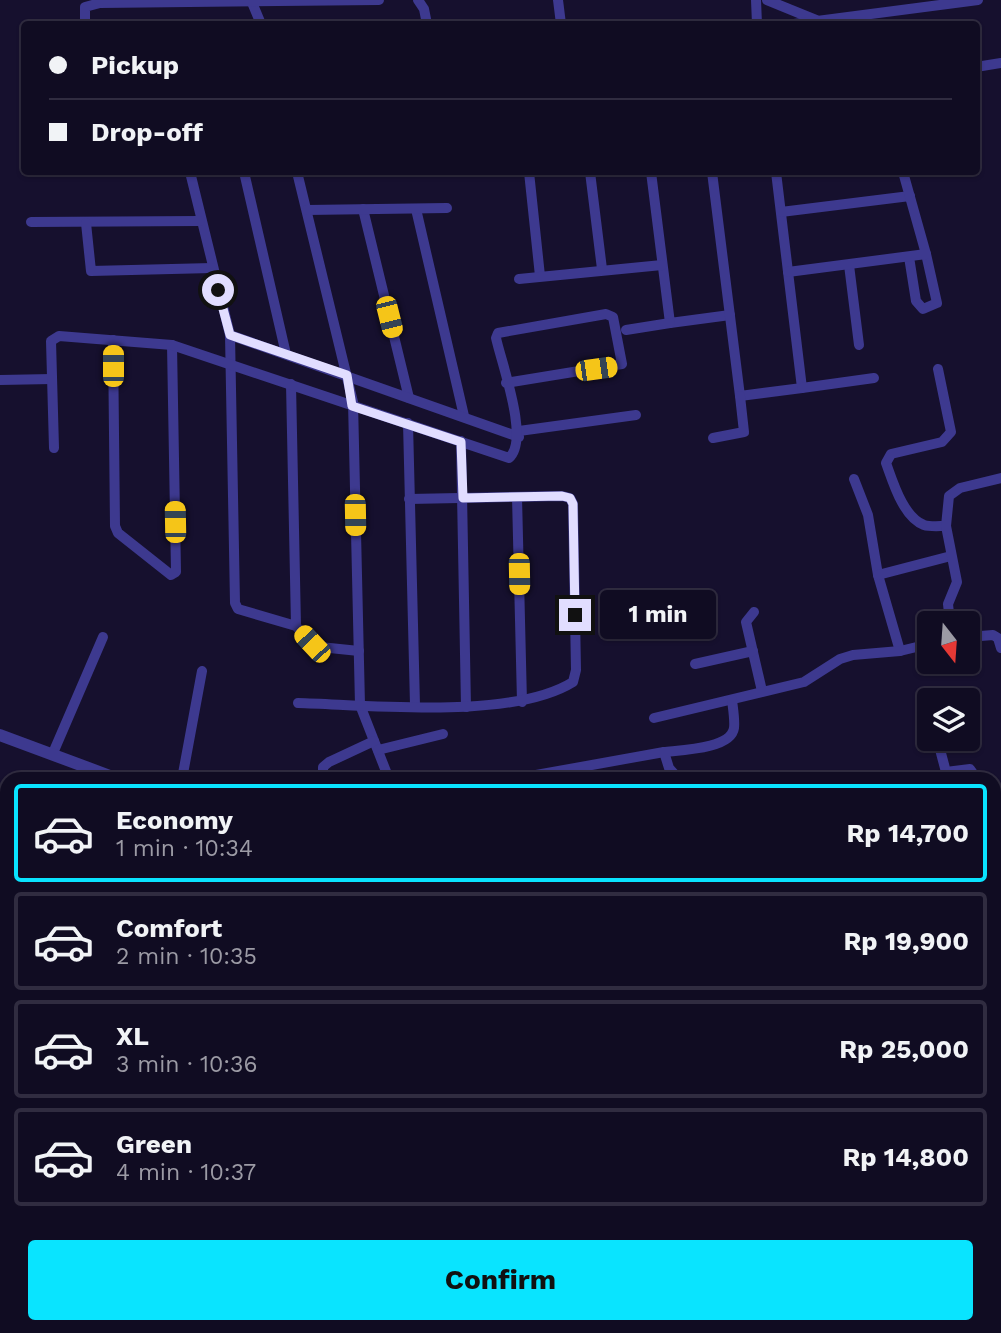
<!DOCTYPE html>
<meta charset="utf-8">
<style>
:root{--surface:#100c22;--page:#1e1a2f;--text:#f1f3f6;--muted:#9c9ba5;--line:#302c40;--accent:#09e4ff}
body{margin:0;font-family:"Work Sans",sans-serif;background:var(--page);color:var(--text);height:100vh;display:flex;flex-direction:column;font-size:26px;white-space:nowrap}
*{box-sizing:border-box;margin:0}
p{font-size:23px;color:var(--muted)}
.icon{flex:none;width:38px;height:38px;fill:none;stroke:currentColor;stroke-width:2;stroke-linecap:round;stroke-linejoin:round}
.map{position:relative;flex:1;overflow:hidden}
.drawer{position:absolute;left:0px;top:772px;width:1001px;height:562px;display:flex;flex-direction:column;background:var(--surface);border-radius:21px 21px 0 0;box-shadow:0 2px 5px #0004,0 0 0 2px var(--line)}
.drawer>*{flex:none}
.guide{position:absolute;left:21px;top:21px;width:959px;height:154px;border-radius:7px;box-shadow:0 2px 5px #0004,0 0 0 2px var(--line);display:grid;align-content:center;height:154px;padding:0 28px;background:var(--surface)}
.needle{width:46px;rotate:163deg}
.fabs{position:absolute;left:917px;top:611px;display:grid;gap:14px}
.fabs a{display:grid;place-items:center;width:63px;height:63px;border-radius:7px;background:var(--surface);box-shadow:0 2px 5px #0004,0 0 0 2px var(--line);font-size:35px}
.end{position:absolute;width:32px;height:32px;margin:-16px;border:9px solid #e1ddff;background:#111;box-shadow:0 0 0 4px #111}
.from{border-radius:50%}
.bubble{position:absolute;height:49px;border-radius:7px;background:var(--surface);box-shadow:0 2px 5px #0004,0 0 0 2px var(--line);font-size:23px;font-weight:700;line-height:49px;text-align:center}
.car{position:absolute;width:21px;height:42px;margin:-21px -10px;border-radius:9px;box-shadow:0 0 5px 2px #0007;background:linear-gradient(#f5c518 24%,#345 0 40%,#f5c518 0 76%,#345 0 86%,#f5c518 0)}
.guide b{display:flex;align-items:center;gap:24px;height:66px;font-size:26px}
.guide b+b{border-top:2px solid var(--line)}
.guide i{width:18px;height:18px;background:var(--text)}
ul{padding:12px 0 0;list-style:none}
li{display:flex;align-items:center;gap:21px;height:98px;margin:0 14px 10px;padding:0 14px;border:4px solid var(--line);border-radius:7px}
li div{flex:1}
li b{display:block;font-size:26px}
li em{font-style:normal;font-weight:700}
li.on{border-color:var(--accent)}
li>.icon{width:63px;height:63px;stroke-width:1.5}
.action{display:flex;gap:14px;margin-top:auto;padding:14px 28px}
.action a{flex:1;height:80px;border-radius:7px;background:var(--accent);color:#111;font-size:28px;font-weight:700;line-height:80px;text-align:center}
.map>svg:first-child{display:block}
</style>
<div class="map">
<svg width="1001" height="1333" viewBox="0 0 1001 1333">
<rect width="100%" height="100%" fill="#16102e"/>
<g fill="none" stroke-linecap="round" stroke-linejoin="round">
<g stroke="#3d398f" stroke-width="10">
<path d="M251 0 261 24"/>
<path d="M418 0 424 9 427 24"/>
<path d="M558 0 561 24"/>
<path d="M756 0 757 24"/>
<path d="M767 0 816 20"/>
<path d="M85 24V7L100 3 379 0"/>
<path d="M794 24 978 0"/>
<path d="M976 67 1001 63"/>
<path d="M190 172 230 335 235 603 238 609 296 626 312 644 320 647 359 651"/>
<path d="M244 172 286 354"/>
<path d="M297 172 353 402 360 705 389 779"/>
<path d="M529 172 540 276"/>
<path d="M590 172 602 269"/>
<path d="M651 172 670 323 730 315"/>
<path d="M712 172 740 396 802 388 776 172"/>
<path d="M363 209 409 398"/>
<path d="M416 209 464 416"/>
<path d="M307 210 447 208"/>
<path d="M781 212 910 196"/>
<path d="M31 222 200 221"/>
<path d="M86 223 91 271 212 268"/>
<path d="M909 257 916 301 923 309 937 303 926 254"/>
<path d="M849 265 859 345"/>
<path d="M788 272 926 254 903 172"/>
<path d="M519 279 662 265"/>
<path d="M626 330 670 323"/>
<path d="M230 335 519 437"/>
<path d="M113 340 115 526 118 533 171 575 176 572 172 345"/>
<path d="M938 369 951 432 942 442 891 454 886 463C893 482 903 517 924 525 930 527 939 526 946 526"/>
<path d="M0 380 52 379"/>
<path d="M291 384 296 626"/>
<path d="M802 388 874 378"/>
<path d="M408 423 415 705"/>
<path d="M519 431 636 415"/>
<path d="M713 438 744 432 740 396"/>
<path d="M461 441 466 707"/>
<path d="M54 448 51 341 59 336 172 345 509 458C530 440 502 365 496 338L498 333 606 314 613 317 622 364 506 383"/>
<path d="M854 479 868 515 878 575 900 651"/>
<path d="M517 497 522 702"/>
<path d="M878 575 951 556"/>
<path d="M754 612 746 622 762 691"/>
<path d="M950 623 948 604 957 582 946 526 949 496 960 488 1001 478"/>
<path d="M968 637 993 635 998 638 1001 648"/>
<path d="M695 664 753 651"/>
<path d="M298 703C371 705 512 720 573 682L576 670 573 504 570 498 562 496 409 499"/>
<path d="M654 718 804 682 840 659 853 655 900 651 929 644"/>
<path d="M937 738 946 772 970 769 977 779"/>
<path d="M378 750 443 734"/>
<path d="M53 753 103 637"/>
<path d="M482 777H525L664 752"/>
<path d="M182 779 202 671"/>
<path d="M323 779V767L329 762 374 741"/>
<path d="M679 779 669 768 664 752C681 750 731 749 734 728 735 720 733 709 732 700"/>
<path d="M0 1003 7 1004"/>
<path d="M3 1181 7 1182"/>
<path d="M0 1274H7"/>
<path d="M0 1321H7"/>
<path d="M487 1326 506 1327"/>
<path d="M383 1330 454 1326"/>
<path d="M23 1333V1326"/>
<path d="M211 1333V1326"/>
<path d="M339 1333V1326"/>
<path d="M724 1333V1326"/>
<path d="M775 1333 803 1326"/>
<path d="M825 1333 831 1326"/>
<path d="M920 1333 926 1326"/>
<path d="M994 1333 1001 1323"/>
</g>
<g stroke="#3d398f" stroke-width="12">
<path d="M0 735 118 779"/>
<path d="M994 799 1001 796"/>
</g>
</g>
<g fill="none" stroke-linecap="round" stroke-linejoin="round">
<path stroke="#e1ddff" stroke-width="9" d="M218 290 230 335 347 375 352 406 461 442 463 498 562 496 570 498 573 504 575 615"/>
</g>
</svg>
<div class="fabs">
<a><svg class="needle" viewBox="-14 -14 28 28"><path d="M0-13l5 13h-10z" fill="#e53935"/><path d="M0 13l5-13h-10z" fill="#9c9ba5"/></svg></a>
<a><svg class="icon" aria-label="layers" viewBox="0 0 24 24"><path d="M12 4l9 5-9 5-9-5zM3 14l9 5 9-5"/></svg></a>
</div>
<i class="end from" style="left:218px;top:290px"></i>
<i class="end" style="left:575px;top:615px"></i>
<div class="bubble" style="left:600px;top:590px;width:116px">1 min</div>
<i class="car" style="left:389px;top:317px;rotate:166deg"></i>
<i class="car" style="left:113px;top:366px;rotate:0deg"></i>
<i class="car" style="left:596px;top:369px;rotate:82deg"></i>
<i class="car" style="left:355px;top:515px;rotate:179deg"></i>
<i class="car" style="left:175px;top:522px;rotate:359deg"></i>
<i class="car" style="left:519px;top:574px;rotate:179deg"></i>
<i class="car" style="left:312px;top:644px;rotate:317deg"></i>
<div class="guide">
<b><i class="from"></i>Pickup</b>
<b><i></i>Drop-off</b>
</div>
<section class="drawer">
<ul>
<li class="on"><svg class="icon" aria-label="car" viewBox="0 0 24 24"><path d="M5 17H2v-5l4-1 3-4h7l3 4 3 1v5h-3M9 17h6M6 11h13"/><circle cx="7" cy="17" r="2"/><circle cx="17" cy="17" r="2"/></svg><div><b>Economy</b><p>1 min · 10:34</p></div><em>Rp 14,700</em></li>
<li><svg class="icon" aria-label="car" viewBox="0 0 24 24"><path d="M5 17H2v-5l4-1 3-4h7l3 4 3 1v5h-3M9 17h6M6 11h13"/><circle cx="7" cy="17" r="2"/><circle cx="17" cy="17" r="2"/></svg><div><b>Comfort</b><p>2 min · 10:35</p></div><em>Rp 19,900</em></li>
<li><svg class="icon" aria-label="car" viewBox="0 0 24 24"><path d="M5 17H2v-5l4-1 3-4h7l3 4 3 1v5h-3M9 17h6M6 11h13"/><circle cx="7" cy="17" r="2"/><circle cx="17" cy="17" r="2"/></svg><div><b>XL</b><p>3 min · 10:36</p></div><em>Rp 25,000</em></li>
<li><svg class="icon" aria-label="car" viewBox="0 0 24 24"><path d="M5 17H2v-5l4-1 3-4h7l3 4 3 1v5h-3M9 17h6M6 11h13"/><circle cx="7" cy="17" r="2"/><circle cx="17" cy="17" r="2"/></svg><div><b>Green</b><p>4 min · 10:37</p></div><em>Rp 14,800</em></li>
</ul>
<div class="action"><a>Confirm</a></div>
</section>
</div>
